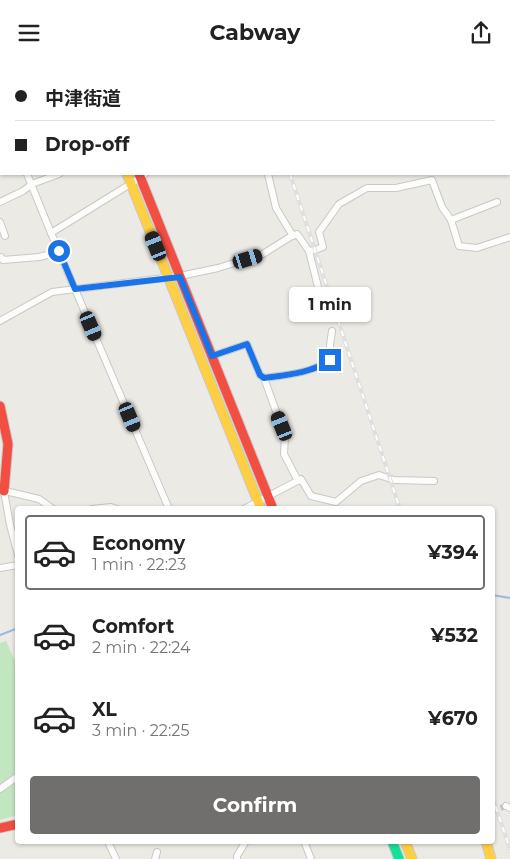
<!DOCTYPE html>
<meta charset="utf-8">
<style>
:root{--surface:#fff;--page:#f2f2f2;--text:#222;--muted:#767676;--line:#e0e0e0;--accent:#706f6d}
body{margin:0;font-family:Montserrat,"Noto Sans JP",sans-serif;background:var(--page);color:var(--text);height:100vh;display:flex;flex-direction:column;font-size:19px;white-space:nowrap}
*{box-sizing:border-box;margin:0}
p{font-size:16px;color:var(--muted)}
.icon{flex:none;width:28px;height:28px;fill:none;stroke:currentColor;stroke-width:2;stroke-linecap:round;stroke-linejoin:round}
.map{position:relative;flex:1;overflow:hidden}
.details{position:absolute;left:15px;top:441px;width:480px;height:338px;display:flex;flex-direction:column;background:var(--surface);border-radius:5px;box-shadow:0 1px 4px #0004}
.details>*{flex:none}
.hud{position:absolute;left:0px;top:0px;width:510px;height:110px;box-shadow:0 1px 4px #0004;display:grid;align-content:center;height:110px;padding:0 15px;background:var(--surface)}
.end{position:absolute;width:22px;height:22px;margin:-11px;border:6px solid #1a73e8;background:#fff;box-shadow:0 0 0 2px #fff}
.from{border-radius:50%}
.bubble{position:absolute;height:35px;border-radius:5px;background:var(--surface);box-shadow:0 1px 4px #0004;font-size:16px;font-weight:700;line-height:35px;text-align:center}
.car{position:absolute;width:15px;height:30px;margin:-15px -8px;border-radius:6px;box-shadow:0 0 4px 1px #0007;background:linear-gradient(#222 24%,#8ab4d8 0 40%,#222 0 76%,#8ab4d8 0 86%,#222 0)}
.hud b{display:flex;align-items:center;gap:18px;height:48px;font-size:19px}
.hud b+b{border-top:1px solid var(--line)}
.hud i{width:12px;height:12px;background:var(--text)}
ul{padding:9px 0 0;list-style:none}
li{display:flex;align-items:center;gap:15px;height:75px;margin:0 10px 8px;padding:0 5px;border:2px solid transparent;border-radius:5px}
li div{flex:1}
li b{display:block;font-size:19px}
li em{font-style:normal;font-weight:700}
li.current{border-color:var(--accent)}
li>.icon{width:45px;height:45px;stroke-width:1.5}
.cta{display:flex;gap:10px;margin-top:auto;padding:10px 15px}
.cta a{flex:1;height:58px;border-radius:5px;background:var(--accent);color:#fff;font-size:20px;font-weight:700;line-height:58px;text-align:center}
header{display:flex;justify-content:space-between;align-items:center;height:65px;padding:0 15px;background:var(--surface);font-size:22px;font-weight:700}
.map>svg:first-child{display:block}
</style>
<header><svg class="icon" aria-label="menu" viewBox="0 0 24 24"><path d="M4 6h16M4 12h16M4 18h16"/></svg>Cabway<svg class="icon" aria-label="share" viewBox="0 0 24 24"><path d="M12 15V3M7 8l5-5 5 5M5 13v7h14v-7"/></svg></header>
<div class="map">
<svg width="510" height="794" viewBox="0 0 510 794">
<rect width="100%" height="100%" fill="#ebeae4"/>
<path fill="#c2e6bf" d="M6 576 14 594 17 595 18 750 0 755V578Z"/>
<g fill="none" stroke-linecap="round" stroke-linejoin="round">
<g stroke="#9bb8e9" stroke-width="2">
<path d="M492 530 510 533"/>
<path d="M0 570 18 563"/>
</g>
<path stroke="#c5c4bf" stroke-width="6" stroke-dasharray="6 3" stroke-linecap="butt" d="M492 746 506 741"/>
<defs>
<g id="street">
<path d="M134 0 135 1"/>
<path d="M342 0V1"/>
<path d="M187 1 189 0"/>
<path d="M0 42 1 43"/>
<path d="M0 47 1 50"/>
<path d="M509 74 510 73"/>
<path d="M27 109 51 168 169 444"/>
<path d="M268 109 276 143 293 171"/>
<path d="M0 137 23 126 32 119 59 109"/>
<path d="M451 155 497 137"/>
<path d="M0 157 5 171"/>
<path d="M51 168 140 113 145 109"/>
<path d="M309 186 323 242"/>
<path d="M0 192H1L3 195 39 192 59 187"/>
<path d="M0 256 52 227 180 211 218 203 263 189 290 172 297 169 309 186 315 185 323 182 319 167 339 139 367 123H396L432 115 442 142 451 155 459 181 477 183 510 172"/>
<path d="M212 291 247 279 260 310 264 313 285 371 284 389 298 416"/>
<path d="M264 313C286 310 312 308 330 295V280L332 266"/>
<path d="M1 425 39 434 53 444"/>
<path d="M4 426 10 460 18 490"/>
<path d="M92 444 111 442 117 444"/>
<path d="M244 444 301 414 311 431 336 437 361 416 379 410 394 415 434 416"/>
<path d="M0 503 18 500"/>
<path d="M0 724 18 711"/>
<path d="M506 741 510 743"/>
<path d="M111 776 109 779 116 794"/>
<path d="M304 776 311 794"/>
<path d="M155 794 157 787"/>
<path d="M237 794V791L246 776"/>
</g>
<path id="fast" d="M392 776 399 794"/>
<g id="slow">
<path d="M127 109 261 444"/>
<path d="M405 776 412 794"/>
<path d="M486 776 491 794"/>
</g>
<g id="jam">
<path d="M85 0V1"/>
<path d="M96 0V1"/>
<path d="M139 109 273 444"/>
<path d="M0 341 8 379 4 426"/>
<path d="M0 763 18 759"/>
</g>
</defs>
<use href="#street" stroke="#c9c8c8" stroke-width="8"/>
<use href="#fast" stroke="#c9c8c8" stroke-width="11"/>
<use href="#slow" stroke="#c9c8c8" stroke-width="11"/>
<use href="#jam" stroke="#c9c8c8" stroke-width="11"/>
<use href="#street" stroke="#fcfcfb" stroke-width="6"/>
<use href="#fast" stroke="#16e098" stroke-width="9"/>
<use href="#slow" stroke="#ffcf43" stroke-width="9"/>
<use href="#jam" stroke="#f24e42" stroke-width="9"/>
<defs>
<g id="rail">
<path d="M254 0 255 1"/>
<path d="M290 109 400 444"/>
<path d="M492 731 510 784"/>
</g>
</defs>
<use href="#rail" stroke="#dfdfe0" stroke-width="4"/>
<use href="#rail" stroke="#fff" stroke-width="2" stroke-dasharray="5.5" stroke-linecap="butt"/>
</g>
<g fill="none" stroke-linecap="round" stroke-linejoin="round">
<path stroke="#1a73e8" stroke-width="6" d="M59 186 75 224 180 212 212 291 247 279 260 310 264 313C286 310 312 308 330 295"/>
</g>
</svg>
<i class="end from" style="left:59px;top:186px"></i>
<i class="end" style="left:330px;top:295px"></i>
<div class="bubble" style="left:289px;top:222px;width:82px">1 min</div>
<i class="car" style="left:156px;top:181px;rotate:338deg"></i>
<i class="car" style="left:248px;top:194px;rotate:73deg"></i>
<i class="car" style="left:91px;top:261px;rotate:157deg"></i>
<i class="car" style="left:130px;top:352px;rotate:157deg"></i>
<i class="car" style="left:282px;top:361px;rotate:338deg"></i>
<div class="hud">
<b><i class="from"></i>中津街道</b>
<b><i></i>Drop-off</b>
</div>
<section class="details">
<ul>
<li class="current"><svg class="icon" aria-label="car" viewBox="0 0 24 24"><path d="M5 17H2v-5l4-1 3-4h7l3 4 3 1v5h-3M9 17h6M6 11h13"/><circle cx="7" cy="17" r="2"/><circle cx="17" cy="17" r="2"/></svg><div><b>Economy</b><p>1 min · 22:23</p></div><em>¥394</em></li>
<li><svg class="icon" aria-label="car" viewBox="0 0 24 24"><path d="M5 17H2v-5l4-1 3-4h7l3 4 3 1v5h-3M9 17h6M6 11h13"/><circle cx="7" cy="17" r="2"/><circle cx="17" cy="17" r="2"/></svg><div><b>Comfort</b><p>2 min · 22:24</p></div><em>¥532</em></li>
<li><svg class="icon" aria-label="car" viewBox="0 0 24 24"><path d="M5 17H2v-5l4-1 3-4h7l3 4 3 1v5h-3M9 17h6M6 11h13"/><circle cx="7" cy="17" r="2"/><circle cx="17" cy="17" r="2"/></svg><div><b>XL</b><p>3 min · 22:25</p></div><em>¥670</em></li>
</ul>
<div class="cta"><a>Confirm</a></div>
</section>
</div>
